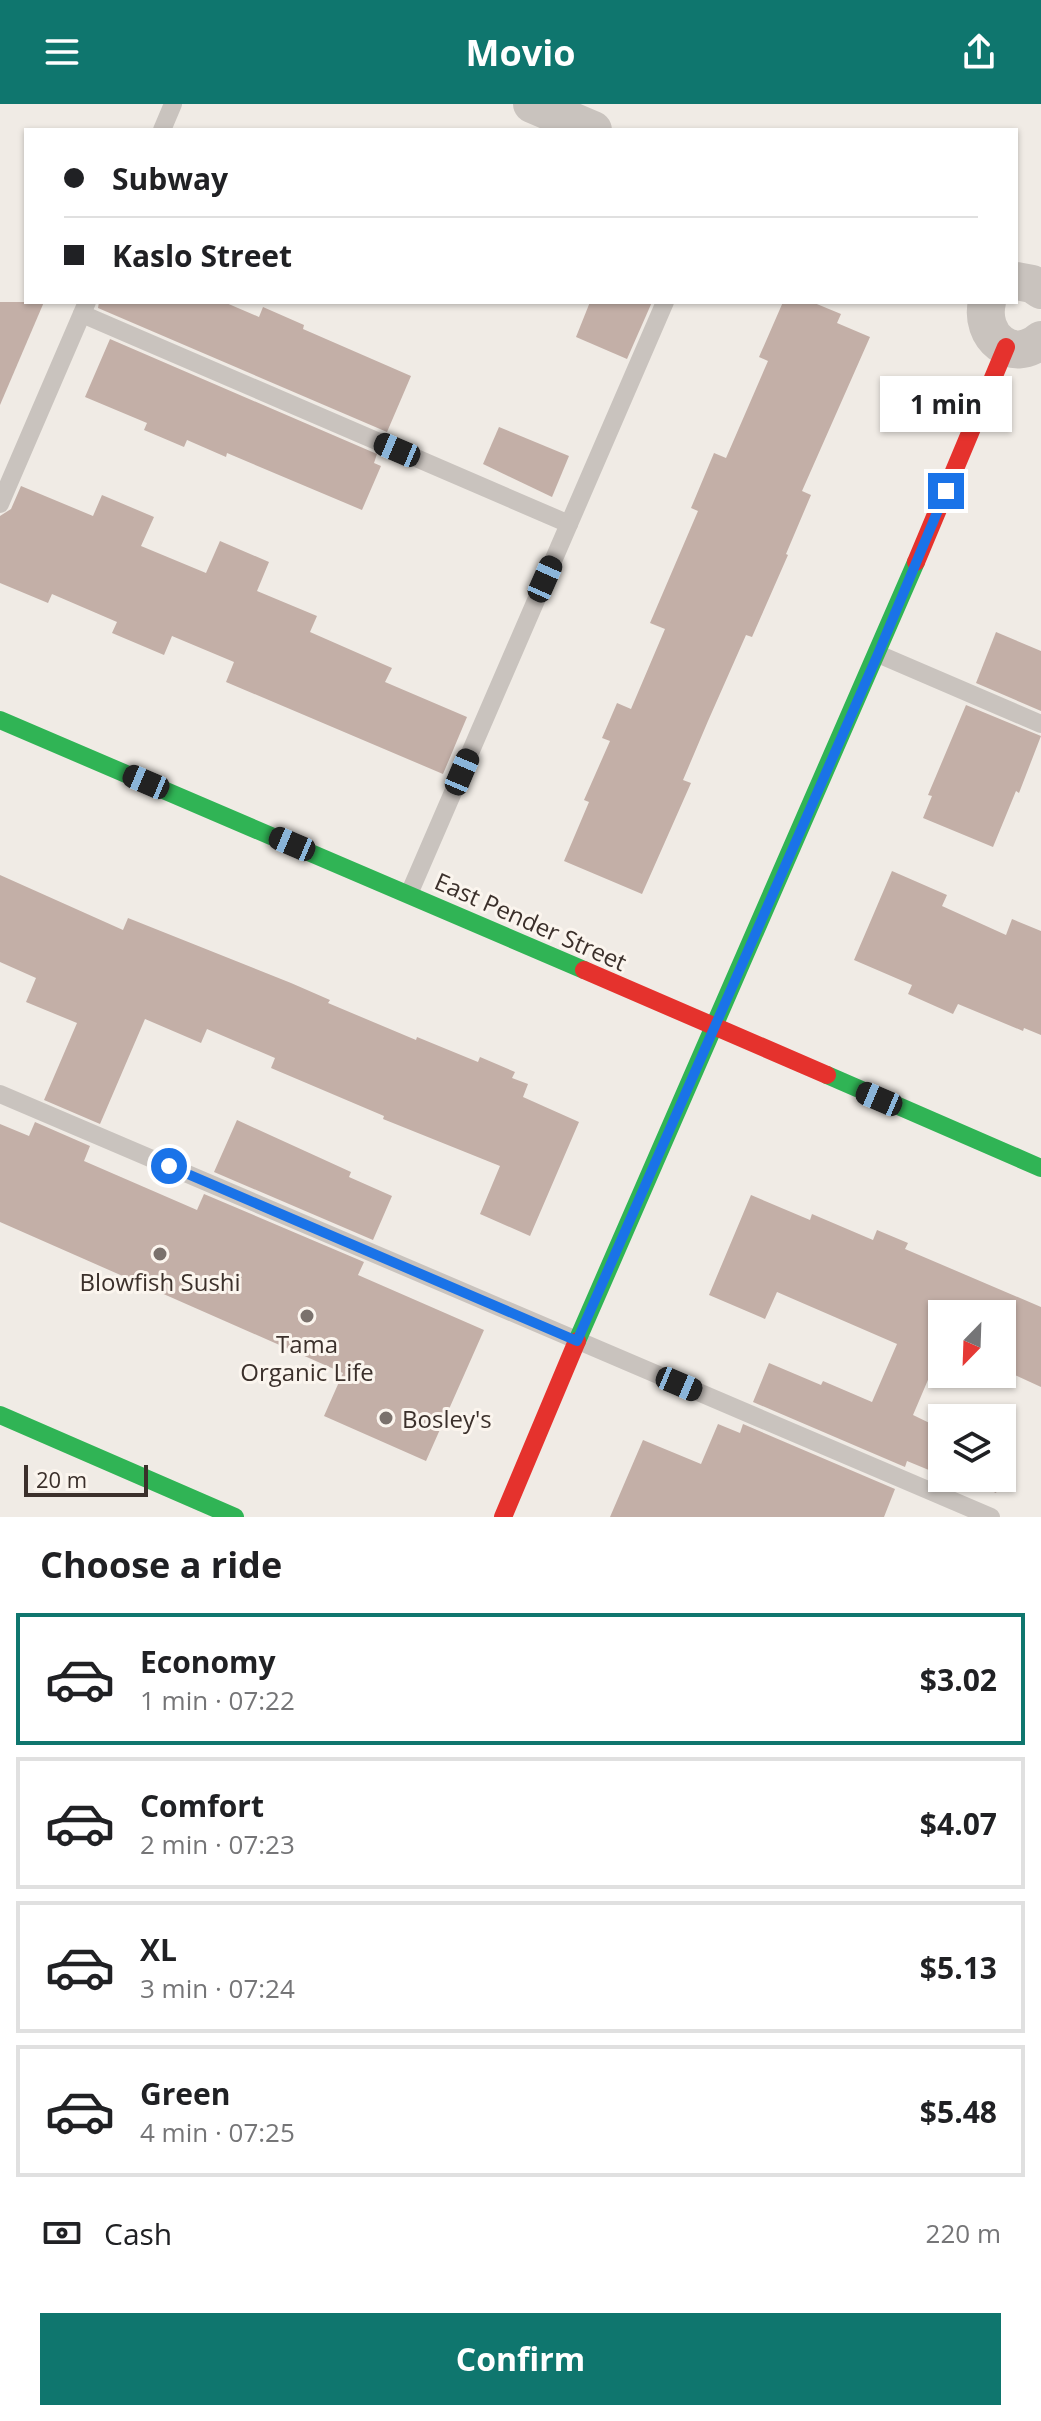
<!DOCTYPE html>
<meta charset="utf-8">
<style>
:root{--surface:#fff;--page:#f2f2f2;--text:#202124;--muted:#757577;--line:#e0e0e0;--accent:#0f766e}
body{margin:0;font-family:"Open Sans",sans-serif;background:var(--page);color:var(--text);height:100vh;display:flex;flex-direction:column;font-size:30px;white-space:nowrap}
*{box-sizing:border-box;margin:0}
p{font-size:26px;color:var(--muted)}
.icon{flex:none;width:44px;height:44px;fill:none;stroke:currentColor;stroke-width:2;stroke-linecap:round;stroke-linejoin:round}
.map{position:relative;height:1413px;overflow:hidden}
.panel{display:flex;flex-direction:column;background:var(--surface);flex:1}
.panel>*{flex:none}
.guide{position:absolute;left:24px;top:24px;width:994px;height:176px;border-radius:0px;box-shadow:0 2px 6px #0004;display:grid;align-content:center;height:176px;padding:0 40px;background:var(--surface)}
.needle{width:52px;rotate:203deg}
.controls{position:absolute;left:928px;top:1196px;display:grid;gap:16px}
.controls a{display:grid;place-items:center;width:88px;height:88px;border-radius:0px;background:var(--surface);box-shadow:0 2px 6px #0004;font-size:40px}
.scale{position:absolute;left:24px;bottom:20px;width:124px;box-sizing:border-box;padding-left:8px;border:4px solid #3b302b;border-top:0;font-size:22px;line-height:28px;white-space:nowrap;color:#3b302b;-webkit-text-stroke:6px #fbf5ee;paint-order:stroke}
.end{position:absolute;width:36px;height:36px;margin:-18px;border:10px solid #1a73e8;background:#fff;box-shadow:0 0 0 4px #fff}
.from{border-radius:50%}
.bubble{position:absolute;height:56px;border-radius:0px;background:var(--surface);box-shadow:0 2px 6px #0004;font-size:26px;font-weight:700;line-height:56px;text-align:center}
.car{position:absolute;width:24px;height:48px;margin:-24px -12px;border-radius:10px;box-shadow:0 0 6px 2px #0007;background:linear-gradient(#222 24%,#8ab4d8 0 40%,#222 0 76%,#8ab4d8 0 86%,#222 0)}
.guide b{display:flex;align-items:center;gap:28px;height:76px;font-size:30px}
.guide b+b{border-top:2px solid var(--line)}
.guide i{width:20px;height:20px;background:var(--text)}
ul{padding:0;list-style:none}
li{display:flex;align-items:center;gap:24px;height:132px;margin:0 16px 12px;padding:0 24px;border:4px solid var(--line);border-radius:0px}
li div{flex:1}
li b{display:block;font-size:30px}
li em{font-style:normal;font-weight:700}
li.active{border-color:var(--accent)}
li>.icon{width:72px;height:72px;stroke-width:1.5}
h2{padding:0 40px;font-size:36px;line-height:96px}
.pay{display:flex;align-items:center;gap:20px;height:88px;padding:0 40px;font-size:30px}
.pay p{margin-inline-start:auto}
.button{display:flex;gap:16px;margin-top:auto;padding:16px 40px}
.button a{flex:1;height:92px;border-radius:0px;background:var(--accent);color:#fff;font-size:32px;font-weight:700;line-height:92px;text-align:center}
header{display:flex;justify-content:space-between;align-items:center;height:104px;padding:0 40px;background:var(--accent);color:#fff;font-size:36px;font-weight:700}
.map>svg:first-child{display:block}
</style>
<header><svg class="icon" aria-label="menu" viewBox="0 0 24 24"><path d="M4 6h16M4 12h16M4 18h16"/></svg>Movio<svg class="icon" aria-label="share" viewBox="0 0 24 24"><path d="M12 15V3M7 8l5-5 5 5M5 13v7h14v-7"/></svg></header>
<div class="map">
<svg width="1041" height="1413" viewBox="0 0 1041 1413">
<rect width="100%" height="100%" fill="#f0ebe5"/>
<g fill="#c3afa7">
<path d="M0 198H44L0 301Z"/>
<path d="M99 198H224L259 213 263 203 304 221 303 225 411 272 387 328 98 204Z"/>
<path d="M590 198H652L627 255 576 233Z"/>
<path d="M783 198H812L841 210 837 219 870 233 802 387 811 391 786 450 788 451 752 533 746 531 708 617 683 676 691 679 642 790 564 757 589 698 584 696 610 637 602 634 617 599 631 605 665 525 650 519 698 407 691 404 714 349 726 354 768 257 759 253Z"/>
<path d="M110 235 377 350 374 359 381 362 362 406 227 349 226 353 187 336 184 343 144 326 147 319 85 293Z"/>
<path d="M499 323 569 352 552 393 483 360Z"/>
<path d="M21 382 93 412 102 391 154 413 141 442 206 469 220 437 269 458 257 487 317 512 310 528 392 564 385 578 467 613 443 670 226 578 234 558 172 532 164 551 112 529 117 518 52 490 48 499 0 479V412L11 405Z"/>
<path d="M996 528 1041 547V607L976 579Z"/>
<path d="M966 601 1041 632 1019 689 1016 687 993 743 923 714 932 692 928 691Z"/>
<path d="M892 767 947 791 942 802 1006 831 1012 815 1041 827V931L1024 924 1023 927 958 900 953 910 908 890 912 881 854 856Z"/>
<path d="M0 771 123 826 128 814 291 879 330 896 328 899 416 936 417 933 478 958 480 953 515 968 512 974 528 980 523 993 579 1018 530 1132 480 1110 500 1062 383 1015 384 1012 271 964 275 954 207 925 201 939 145 915 100 1020 44 996 77 919 26 898 36 874 0 858Z"/>
<path d="M237 1016 351 1068 349 1073 392 1092 373 1136 214 1068Z"/>
<path d="M35 1018 90 1042 84 1057 197 1106 204 1090 364 1158 358 1171 484 1226 426 1357 324 1312 343 1269 0 1118V1020L29 1032Z"/>
<path d="M751 1091 810 1116 812 1110 873 1136 877 1126 908 1139 905 1145 1041 1203V1283L1002 1265V1210H942V1243L913 1311 942 1325 941 1371 907 1357 905 1363 753 1298 769 1259 821 1281 823 1277 872 1298 897 1240 777 1188 765 1215 709 1191Z"/>
<path d="M718 1320 740 1329 743 1320 895 1385 884 1413H610L643 1336 701 1360Z"/>
<path d="M1002 1350 1011 1354 996 1389 961 1374H1002Z"/>
</g>
<g fill="none" stroke-linecap="round" stroke-linejoin="round">
<g stroke="#c9c3be" stroke-width="18">
<path d="M162 26 173 0"/>
<path d="M82 210 569 420"/>
<path d="M0 400 87 198"/>
<path d="M878 550 1041 620"/>
<path d="M409 790 665 198"/>
<path d="M0 990 991 1413"/>
</g>
<g stroke="#c9c3be" stroke-width="38">
<path d="M532 0 593 26"/>
<path d="M1016 177 1032 180 1041 186"/>
<path d="M987 198C979 232 1012 261 1041 236"/>
</g>
<g stroke="#30b455" stroke-width="18">
<path d="M0 616 584 866"/>
<path d="M827 971 1041 1064"/>
<path d="M577 1237 916 458"/>
<path d="M0 1311 235 1413"/>
</g>
<g stroke="#e5322d" stroke-width="18">
<path d="M916 458 1006 243"/>
<path d="M584 866 827 971"/>
<path d="M503 1413 577 1237"/>
</g>
</g>
<g fill="none" stroke-linecap="round" stroke-linejoin="round">
<path stroke="#1a73e8" stroke-width="10" d="M169 1062 577 1237 878 550 946 387"/>
</g>
<g fill="#7a716c" stroke="#fbf5ee" stroke-width="3">
<circle cx="160" cy="1150" r="8"/>
<circle cx="307" cy="1212" r="8"/>
<circle cx="386" cy="1314" r="8"/>
</g>
<g text-anchor="middle" dominant-baseline="central" stroke-width="6" stroke-linejoin="round" paint-order="stroke">
<g font-size="24" fill="#3b302b" stroke="#fbf5ee">
<text transform="translate(531 817) rotate(24)">East Pender Street</text>
</g>
<g font-size="24" fill="#3b302b" stroke="#fbf5ee">
<text x="160" y="1177">Blowfish Sushi</text>
<text x="307" y="1239">Tama<tspan x="307" dy="28">Organic Life</tspan></text>
<text x="402" y="1314" text-anchor="start">Bosley's</text>
</g>
</g>
</svg>
<div class="controls">
<a><svg class="needle" viewBox="-14 -14 28 28"><path d="M0-13l5 13h-10z" fill="#e53935"/><path d="M0 13l5-13h-10z" fill="#757577"/></svg></a>
<a><svg class="icon" aria-label="layers" viewBox="0 0 24 24"><path d="M12 4l9 5-9 5-9-5zM3 14l9 5 9-5"/></svg></a>
</div>
<div class="scale">20 m</div>
<i class="end from" style="left:169px;top:1062px"></i>
<i class="end" style="left:946px;top:387px"></i>
<div class="bubble" style="left:880px;top:272px;width:132px">1 min</div>
<i class="car" style="left:397px;top:346px;rotate:293deg"></i>
<i class="car" style="left:545px;top:475px;rotate:24deg"></i>
<i class="car" style="left:462px;top:668px;rotate:23deg"></i>
<i class="car" style="left:146px;top:678px;rotate:293deg"></i>
<i class="car" style="left:292px;top:740px;rotate:293deg"></i>
<i class="car" style="left:879px;top:995px;rotate:293deg"></i>
<i class="car" style="left:679px;top:1280px;rotate:113deg"></i>
<div class="guide">
<b><i class="from"></i>Subway</b>
<b><i></i>Kaslo Street</b>
</div>
</div>
<section class="panel">
<h2>Choose a ride</h2>
<ul>
<li class="active"><svg class="icon" aria-label="car" viewBox="0 0 24 24"><path d="M5 17H2v-5l4-1 3-4h7l3 4 3 1v5h-3M9 17h6M6 11h13"/><circle cx="7" cy="17" r="2"/><circle cx="17" cy="17" r="2"/></svg><div><b>Economy</b><p>1 min · 07:22</p></div><em>$3.02</em></li>
<li><svg class="icon" aria-label="car" viewBox="0 0 24 24"><path d="M5 17H2v-5l4-1 3-4h7l3 4 3 1v5h-3M9 17h6M6 11h13"/><circle cx="7" cy="17" r="2"/><circle cx="17" cy="17" r="2"/></svg><div><b>Comfort</b><p>2 min · 07:23</p></div><em>$4.07</em></li>
<li><svg class="icon" aria-label="car" viewBox="0 0 24 24"><path d="M5 17H2v-5l4-1 3-4h7l3 4 3 1v5h-3M9 17h6M6 11h13"/><circle cx="7" cy="17" r="2"/><circle cx="17" cy="17" r="2"/></svg><div><b>XL</b><p>3 min · 07:24</p></div><em>$5.13</em></li>
<li><svg class="icon" aria-label="car" viewBox="0 0 24 24"><path d="M5 17H2v-5l4-1 3-4h7l3 4 3 1v5h-3M9 17h6M6 11h13"/><circle cx="7" cy="17" r="2"/><circle cx="17" cy="17" r="2"/></svg><div><b>Green</b><p>4 min · 07:25</p></div><em>$5.48</em></li>
</ul>
<div class="pay"><svg class="icon" aria-label="cash" viewBox="0 0 24 24"><path d="M3 7h18v10H3z"/><circle cx="12" cy="12" r="2"/></svg>Cash<p>220 m</p></div>
<div class="button"><a>Confirm</a></div>
</section>
